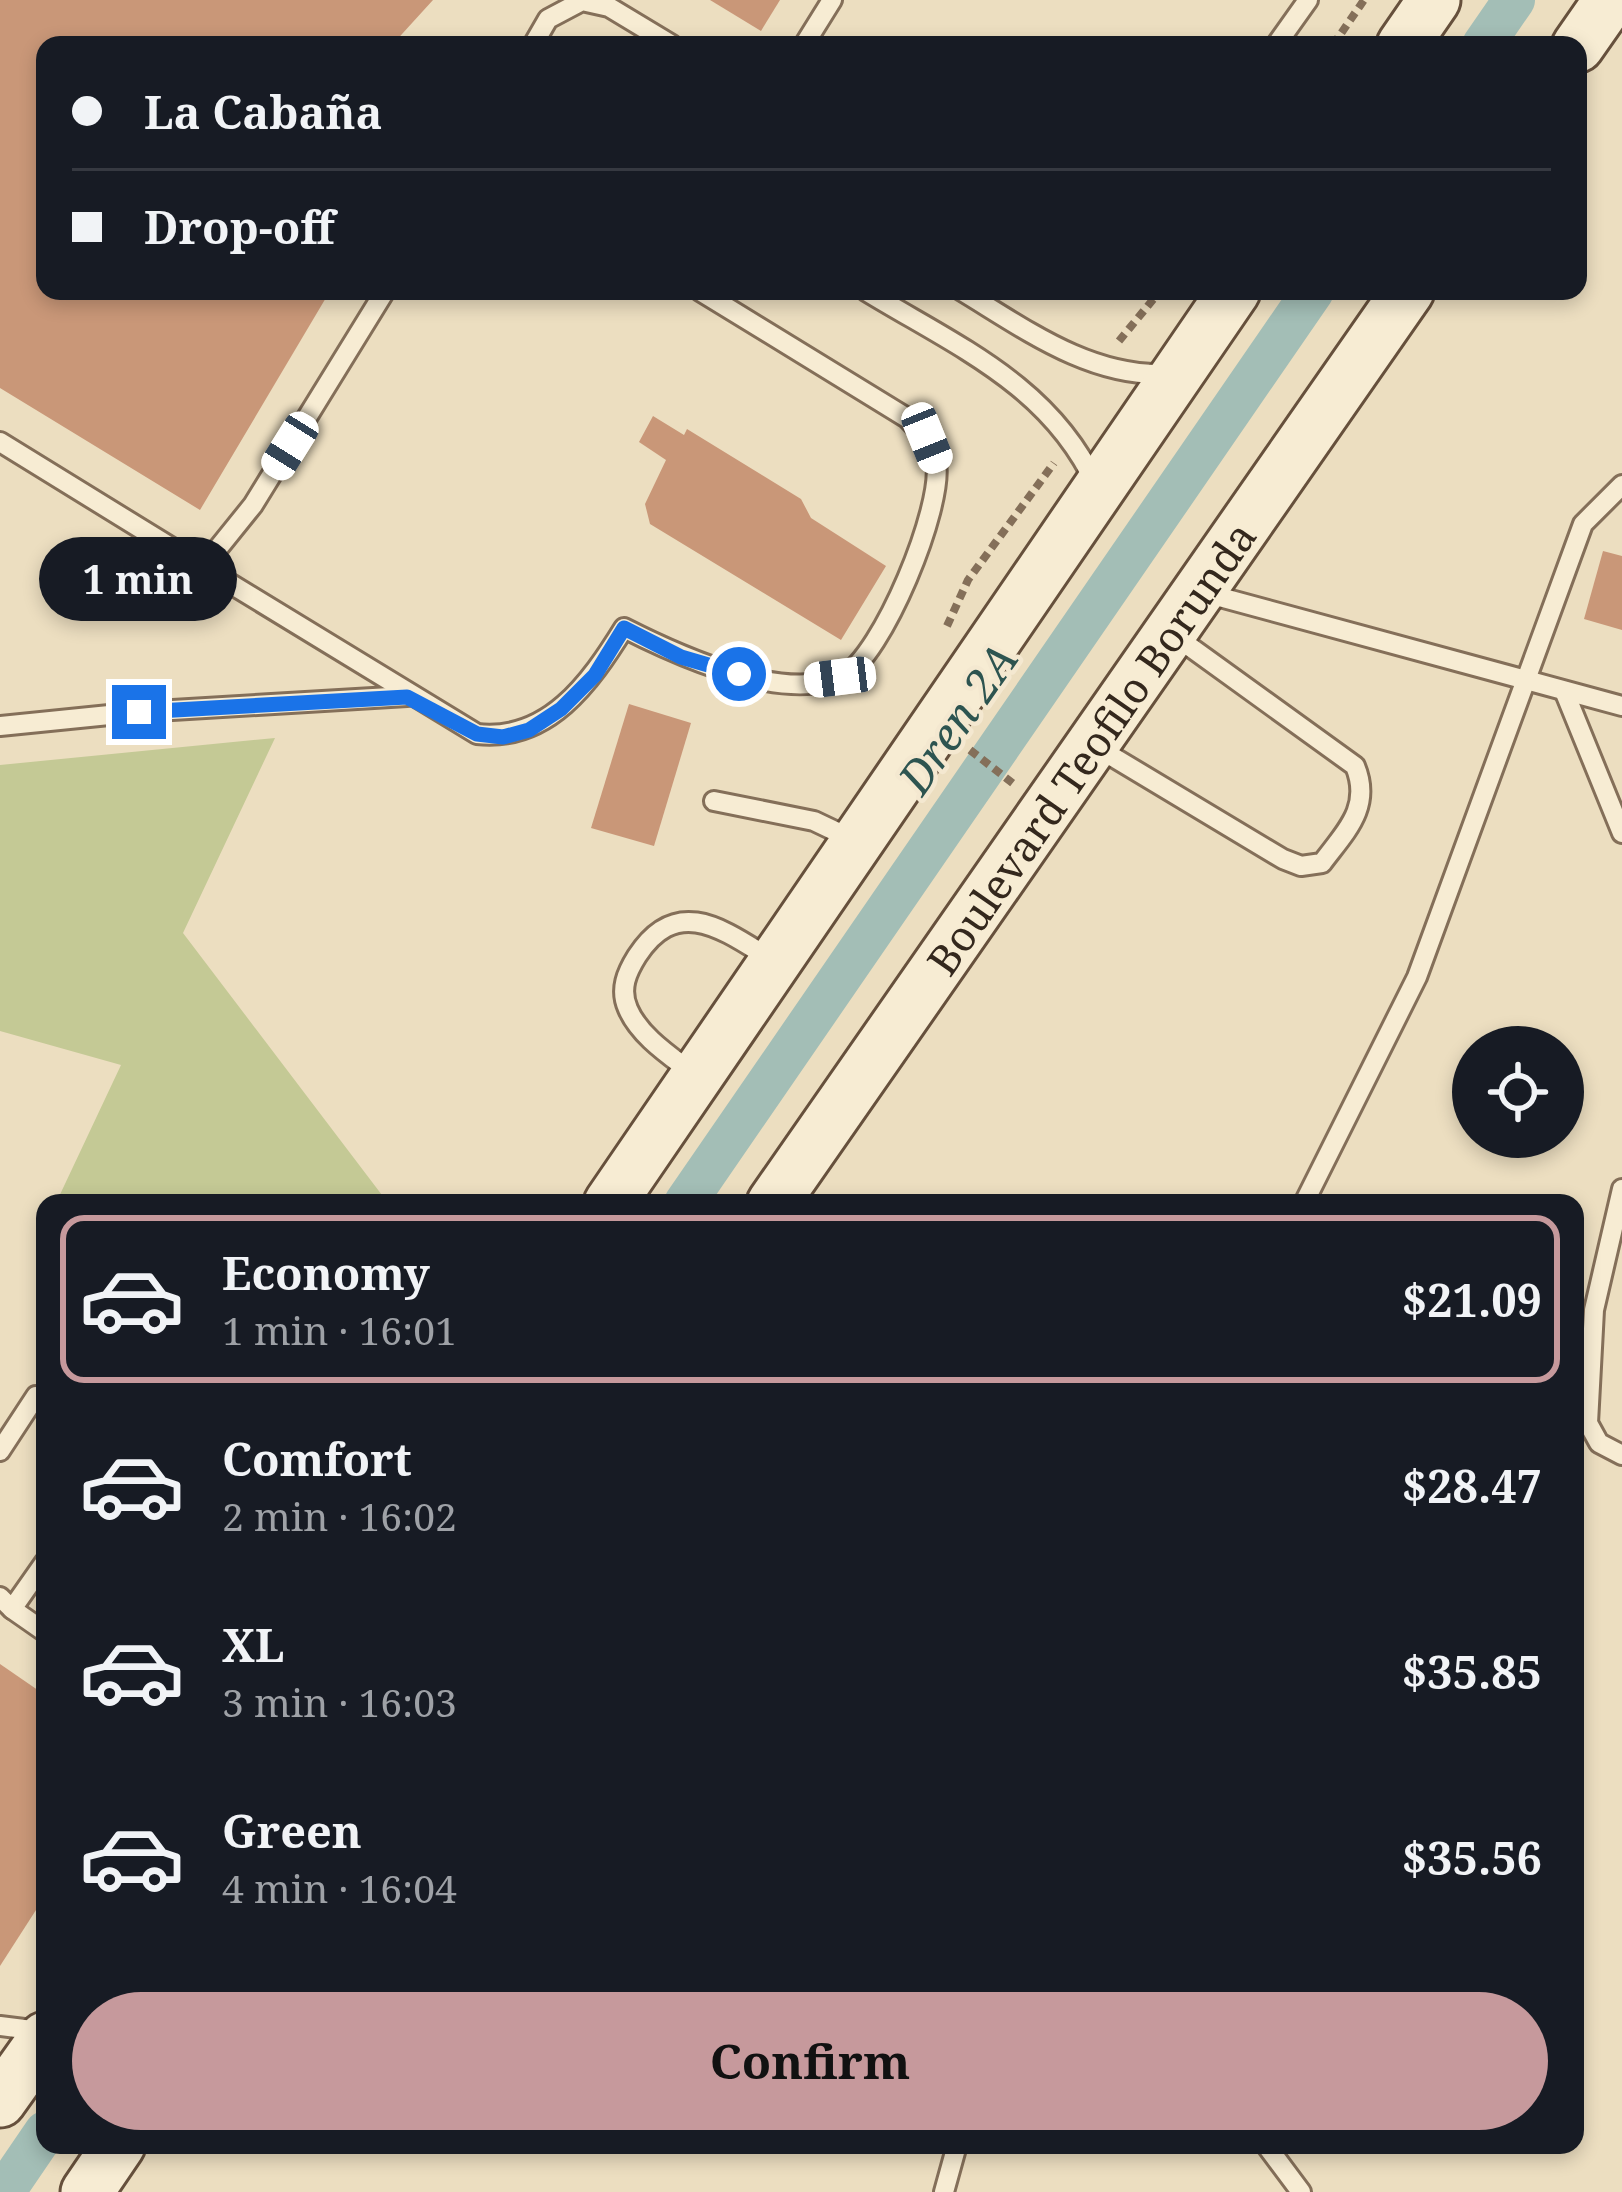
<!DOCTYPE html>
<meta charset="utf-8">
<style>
:root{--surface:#171b24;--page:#20242c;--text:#f1f3f6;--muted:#9ea1a6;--line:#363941;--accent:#c6999c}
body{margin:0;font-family:"Noto Serif",serif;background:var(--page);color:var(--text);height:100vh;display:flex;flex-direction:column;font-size:45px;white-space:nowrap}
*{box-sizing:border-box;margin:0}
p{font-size:39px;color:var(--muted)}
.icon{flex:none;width:66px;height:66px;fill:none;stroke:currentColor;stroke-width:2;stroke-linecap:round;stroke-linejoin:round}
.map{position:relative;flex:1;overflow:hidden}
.drawer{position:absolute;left:36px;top:1194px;width:1548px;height:960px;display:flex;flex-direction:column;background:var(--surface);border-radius:24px;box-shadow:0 6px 18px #0003}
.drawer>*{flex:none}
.guide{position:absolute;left:36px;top:36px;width:1551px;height:264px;border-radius:24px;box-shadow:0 6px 18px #0003;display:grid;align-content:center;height:264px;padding:0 36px;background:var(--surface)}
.controls{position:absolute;left:1452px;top:1026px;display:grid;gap:24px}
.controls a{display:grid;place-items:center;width:132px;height:132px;border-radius:50%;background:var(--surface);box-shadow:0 6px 18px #0003;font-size:60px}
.end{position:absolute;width:54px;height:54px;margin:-27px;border:15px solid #1a73e8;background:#fff;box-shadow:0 0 0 6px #fff}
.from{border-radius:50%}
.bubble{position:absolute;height:84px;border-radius:42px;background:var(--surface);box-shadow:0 6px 18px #0003;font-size:39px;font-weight:700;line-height:84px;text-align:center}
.car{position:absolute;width:36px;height:72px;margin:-36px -18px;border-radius:15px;box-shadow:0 0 9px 3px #0007;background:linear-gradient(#fff 24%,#345 0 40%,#fff 0 76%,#345 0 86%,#fff 0)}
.guide b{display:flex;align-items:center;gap:42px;height:114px;font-size:45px}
.guide b+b{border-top:3px solid var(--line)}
.guide i{width:30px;height:30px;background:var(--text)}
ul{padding:21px 0 0;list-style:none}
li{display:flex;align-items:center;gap:36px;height:168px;margin:0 24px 18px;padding:0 12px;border:6px solid transparent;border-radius:24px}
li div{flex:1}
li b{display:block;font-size:45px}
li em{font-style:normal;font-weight:700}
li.active{border-color:var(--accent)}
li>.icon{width:108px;height:108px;stroke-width:1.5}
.cta{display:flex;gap:24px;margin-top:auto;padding:24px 36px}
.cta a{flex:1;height:138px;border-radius:72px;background:var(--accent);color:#111;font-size:48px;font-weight:700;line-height:138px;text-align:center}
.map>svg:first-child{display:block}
</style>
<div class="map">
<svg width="1622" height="2192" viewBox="0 0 1622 2192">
<rect width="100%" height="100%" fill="#ecdec0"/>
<path fill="#c4c995" d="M275 738 183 933 388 1203H56L121 1065 0 1031V765Z"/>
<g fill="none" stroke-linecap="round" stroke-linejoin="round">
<g stroke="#a3beb6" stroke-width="42">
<path d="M1483 45 1514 0"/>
<path d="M685 1203 1313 291"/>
<path d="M4 2192 45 2132"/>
</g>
</g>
<g fill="#c99778">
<path d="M0 0H433L392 45H45V291H330L200 510 0 388Z"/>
<path d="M710 0H780L761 31Z"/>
<path d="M653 416 684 435 687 429 801 499 811 518 886 566 841 640 650 524 645 504 666 460 639 442Z"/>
<path d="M1603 551 1622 556V630L1584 619Z"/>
<path d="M629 704 691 723 654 846 591 828Z"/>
<path d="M0 1664 45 1695V1896L0 1966Z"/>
</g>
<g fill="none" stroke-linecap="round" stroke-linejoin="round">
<defs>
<g id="lane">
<path d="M533 45 548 19 582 1 609 7 672 45"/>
<path d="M804 45 832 0"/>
<path d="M1276 45 1308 0"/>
<path d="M866 291C956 346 1050 385 1096 485"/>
<path d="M962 291C1025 329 1089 377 1166 374"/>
<path d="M0 442 203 567 253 505 385 291"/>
<path d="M203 567 477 734C548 742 590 683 624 628 677 655 783 704 843 676 882 657 944 506 936 463 933 444 920 431 907 418L700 291"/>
<path d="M1205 593 1622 706"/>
<path d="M1565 693 1622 833"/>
<path d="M0 726 139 712 407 696"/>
<path d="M1093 745 1283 859 1301 866 1322 863C1346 831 1372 807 1355 766L1175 636"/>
<path d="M714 801 814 821 856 841"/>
<path d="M695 1075C672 1057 640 1037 628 1009 619 989 627 972 637 956 678 893 725 931 774 961"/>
<path d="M1622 1189 1594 1310 1588 1423 1599 1443 1622 1455"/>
<path d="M1304 1203 1417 977 1583 524 1622 485"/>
<path d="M0 1451 36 1396H45"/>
<path d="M0 1597 12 1609 45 1562"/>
<path d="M12 1609 45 1632"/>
<path d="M0 2026 40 2031"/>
<path d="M1266 2145 1301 2192"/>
<path d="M944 2192 957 2145"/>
</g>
<g id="secondary">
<path d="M1403 45 1434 0"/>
<path d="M1578 46 1610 0"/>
<path d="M610 1203 1234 291"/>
<path id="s1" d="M773 1203 1408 291"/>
<path d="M0 2101 45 2038"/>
<path d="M87 2192 119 2145"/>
</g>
</defs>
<use href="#lane" stroke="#846f59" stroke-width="24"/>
<use href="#secondary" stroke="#66503c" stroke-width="57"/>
<g stroke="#846f59" stroke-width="8" stroke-dasharray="9 6" stroke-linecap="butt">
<path d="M1333 45 1364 0"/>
<path d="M1119 341 1160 291"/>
<path d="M947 626 968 580 1054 463"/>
<path d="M970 750 1015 785"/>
</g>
<use href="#lane" stroke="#f7ecd3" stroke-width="18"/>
<use href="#secondary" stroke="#f7ecd3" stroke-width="51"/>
</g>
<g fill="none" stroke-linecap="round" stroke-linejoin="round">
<path stroke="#1a73e8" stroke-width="15" d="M139 712 407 697 477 734 503 737 529 730 561 709 595 675 624 628 681 657 739 674"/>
</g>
<g text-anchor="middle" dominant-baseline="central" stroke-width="9" stroke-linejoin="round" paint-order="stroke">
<g font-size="42" fill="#34281d" stroke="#f4e8d0">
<text stroke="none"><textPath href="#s1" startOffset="555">Boulevard Teofilo Borunda</textPath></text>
</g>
<g font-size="45" font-style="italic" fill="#2d5450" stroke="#f4e8d0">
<text transform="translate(957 718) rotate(-55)">Dren 2A</text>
</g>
</g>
</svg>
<div class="controls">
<a><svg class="icon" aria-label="locate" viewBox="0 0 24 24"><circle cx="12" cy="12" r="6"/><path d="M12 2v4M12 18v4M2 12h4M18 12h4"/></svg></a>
</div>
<i class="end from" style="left:739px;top:674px"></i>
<i class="end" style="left:139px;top:712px"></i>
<div class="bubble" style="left:39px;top:537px;width:198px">1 min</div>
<i class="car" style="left:927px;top:438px;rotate:158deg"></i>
<i class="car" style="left:290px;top:446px;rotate:212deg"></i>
<i class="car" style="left:840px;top:677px;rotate:263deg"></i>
<div class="guide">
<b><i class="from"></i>La Cabaña</b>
<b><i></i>Drop-off</b>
</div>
<section class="drawer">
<ul>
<li class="active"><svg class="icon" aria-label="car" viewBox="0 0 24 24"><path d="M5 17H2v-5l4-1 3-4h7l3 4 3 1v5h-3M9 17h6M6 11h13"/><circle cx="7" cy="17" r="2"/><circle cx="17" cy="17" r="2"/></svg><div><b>Economy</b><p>1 min · 16:01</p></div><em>$21.09</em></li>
<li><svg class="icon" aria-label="car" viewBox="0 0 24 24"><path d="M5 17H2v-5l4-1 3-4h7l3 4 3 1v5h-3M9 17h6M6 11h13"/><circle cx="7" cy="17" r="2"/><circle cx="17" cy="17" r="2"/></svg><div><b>Comfort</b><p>2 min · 16:02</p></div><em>$28.47</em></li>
<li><svg class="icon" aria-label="car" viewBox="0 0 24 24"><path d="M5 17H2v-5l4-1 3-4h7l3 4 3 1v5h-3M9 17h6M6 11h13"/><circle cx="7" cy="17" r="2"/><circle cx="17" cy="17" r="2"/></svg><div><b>XL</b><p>3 min · 16:03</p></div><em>$35.85</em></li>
<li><svg class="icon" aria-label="car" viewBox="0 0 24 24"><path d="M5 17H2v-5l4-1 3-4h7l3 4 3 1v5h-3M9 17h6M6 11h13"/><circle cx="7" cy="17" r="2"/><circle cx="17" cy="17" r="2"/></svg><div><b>Green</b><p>4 min · 16:04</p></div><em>$35.56</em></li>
</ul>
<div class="cta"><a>Confirm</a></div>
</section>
</div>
